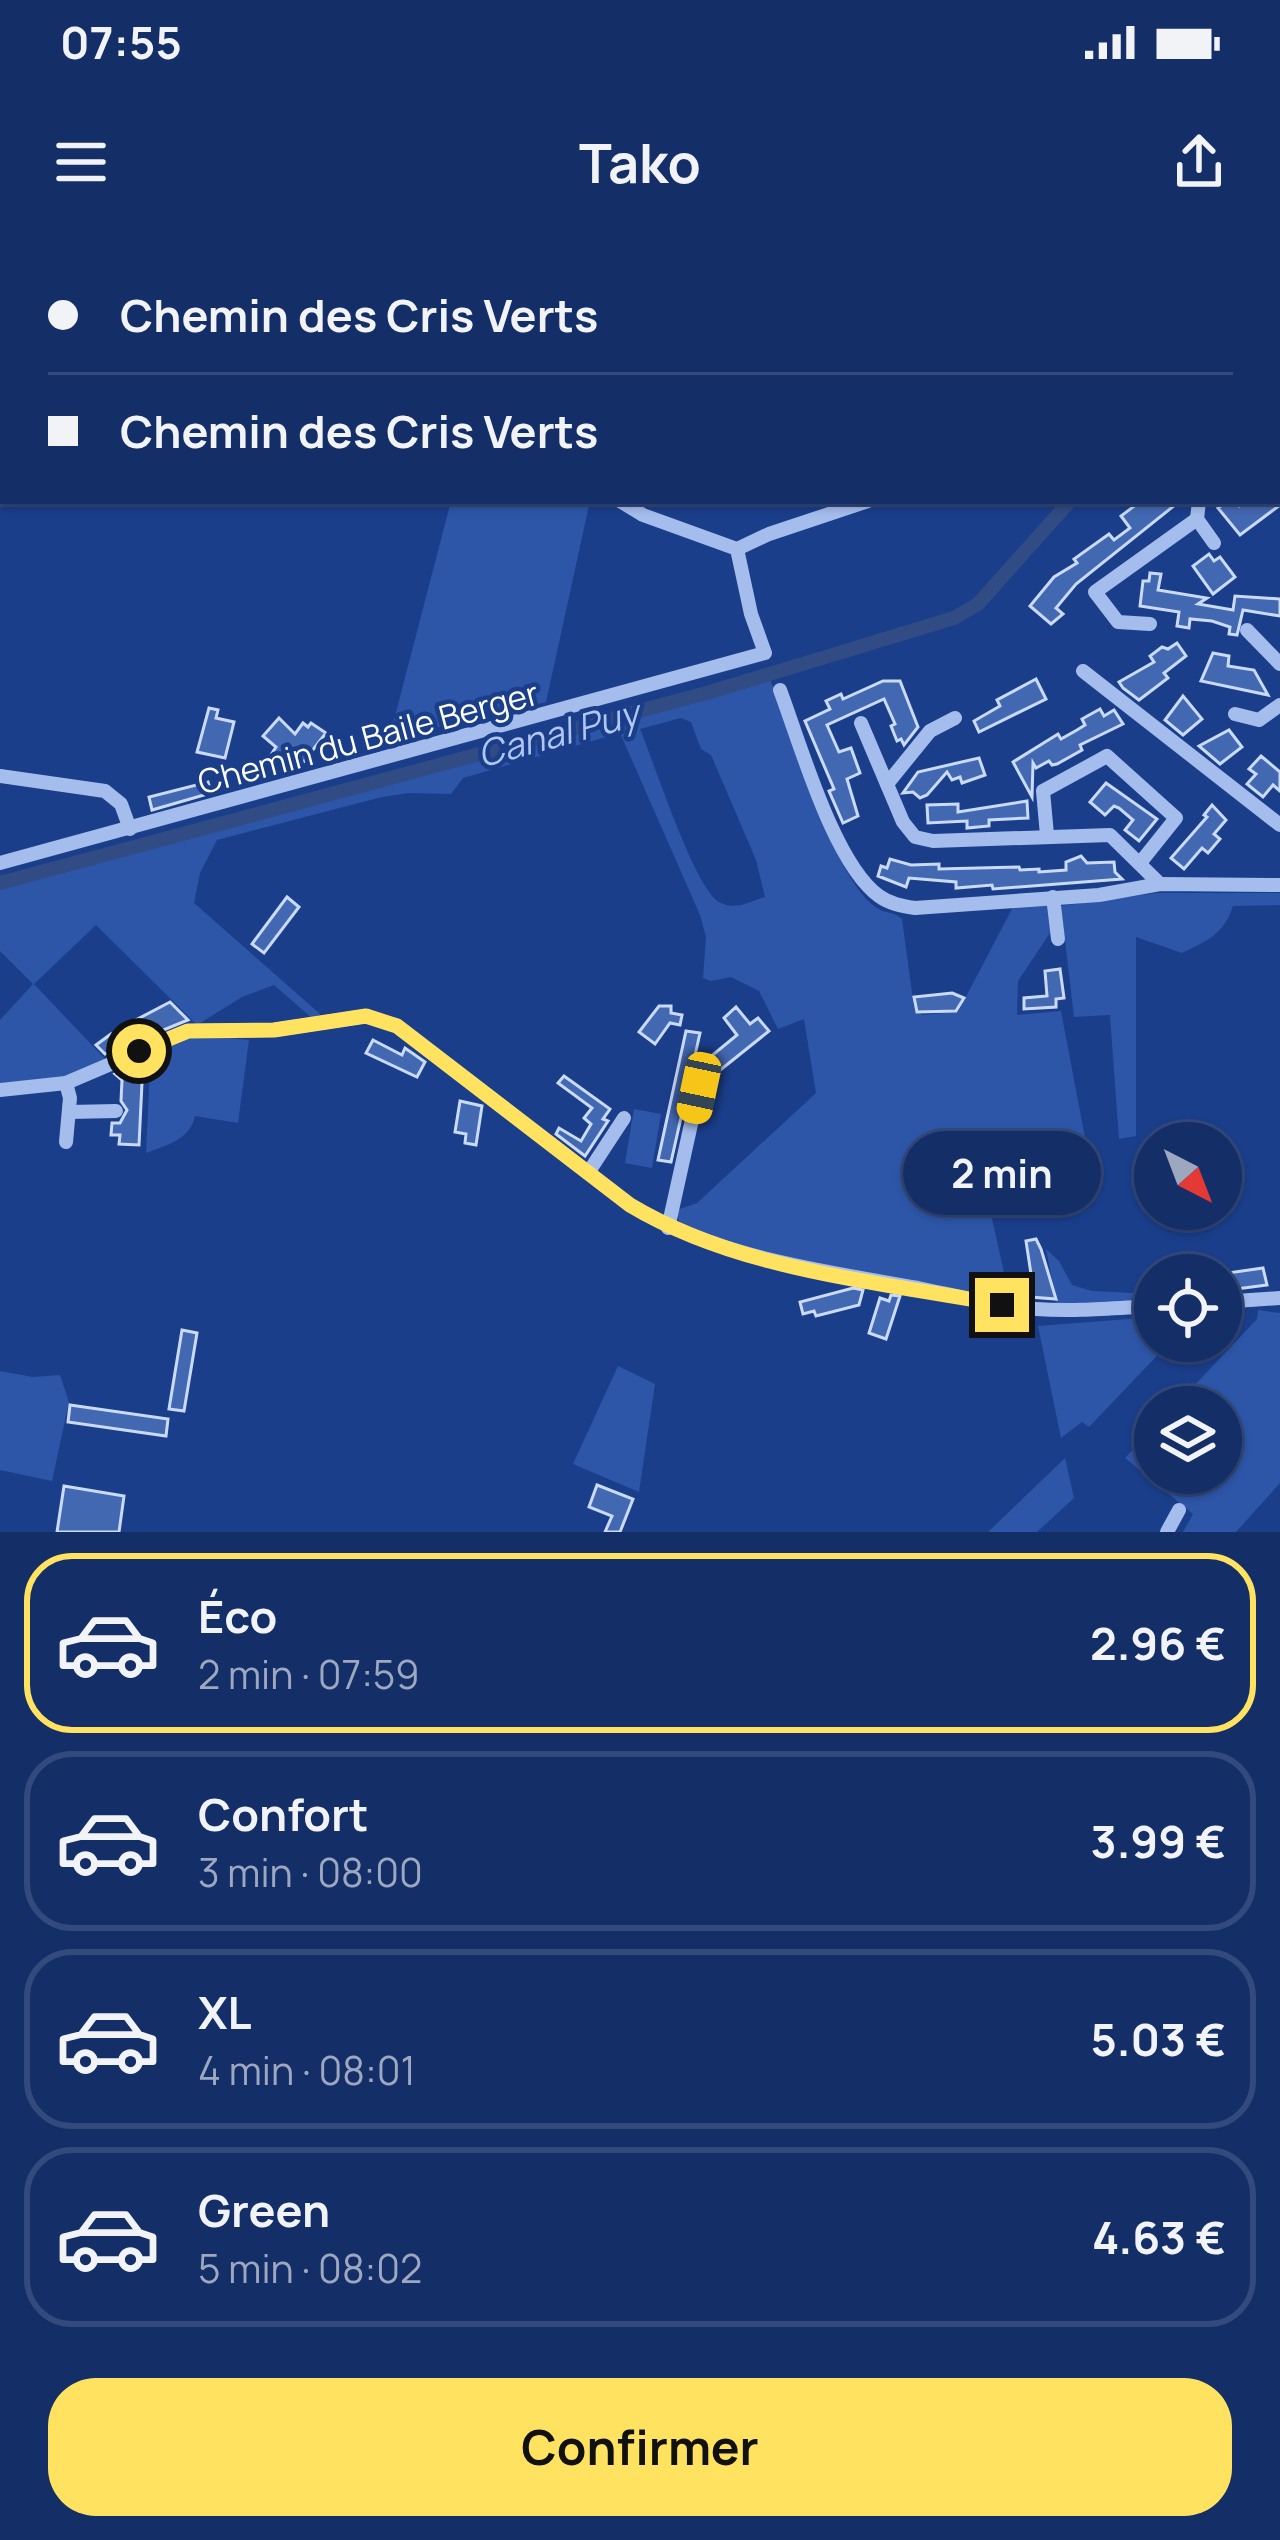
<!DOCTYPE html>
<html lang="fr">
<meta charset="utf-8">
<style>
:root{--surface:#142e68;--page:#213a71;--text:#f1f3f6;--muted:#9da8c0;--line:#334a7c;--accent:#ffe360}
body{margin:0;font-family:Manrope,sans-serif;background:var(--page);color:var(--text);height:100vh;display:flex;flex-direction:column;font-size:45px;white-space:nowrap}
*{box-sizing:border-box;margin:0}
p{font-size:39px;color:var(--muted)}
.icon{flex:none;width:66px;height:66px;fill:none;stroke:currentColor;stroke-width:2;stroke-linecap:round;stroke-linejoin:round}
.map{position:relative;height:1292px;overflow:hidden}
.details{display:flex;flex-direction:column;background:var(--surface);flex:1}
.details>*{flex:none}
.guide{position:absolute;left:0px;top:0px;width:1281px;height:264px;box-shadow:0 3px 9px #0004,0 0 0 3px var(--line);display:grid;align-content:center;height:264px;padding:0 48px;background:var(--surface)}
.needle{width:78px;rotate:138deg}
.fabs{position:absolute;left:1134px;top:882px;display:grid;gap:24px}
.fabs a{display:grid;place-items:center;width:108px;height:108px;border-radius:50%;background:var(--surface);box-shadow:0 3px 9px #0004,0 0 0 3px var(--line);font-size:60px}
.end{position:absolute;width:54px;height:54px;margin:-27px;border:15px solid #ffe360;background:#111;box-shadow:0 0 0 6px #111}
.from{border-radius:50%}
.bubble{position:absolute;height:84px;border-radius:42px;background:var(--surface);box-shadow:0 3px 9px #0004,0 0 0 3px var(--line);font-size:39px;font-weight:700;line-height:84px;text-align:center}
.car{position:absolute;width:36px;height:72px;margin:-36px -18px;border-radius:15px;box-shadow:0 0 9px 3px #0007;background:linear-gradient(#f5c518 24%,#345 0 40%,#f5c518 0 76%,#345 0 86%,#f5c518 0)}
.guide b{display:flex;align-items:center;gap:42px;height:114px;font-size:45px}
.guide b+b{border-top:3px solid var(--line)}
.guide i{width:30px;height:30px;background:var(--text)}
ul{padding:21px 0 0;list-style:none}
li{display:flex;align-items:center;gap:36px;height:180px;margin:0 24px 18px;padding:0 24px;border:6px solid var(--line);border-radius:48px}
li div{flex:1}
li b{display:block;font-size:45px}
li em{font-style:normal;font-weight:700}
li.on{border-color:var(--accent)}
li>.icon{width:108px;height:108px;stroke-width:1.5}
.button{display:flex;gap:24px;margin-top:auto;padding:24px 48px}
.button a{flex:1;height:138px;border-radius:48px;background:var(--accent);color:#111;font-size:48px;font-weight:700;line-height:138px;text-align:center}
.status{display:flex;justify-content:space-between;align-items:center;height:84px;padding:0 60px;background:var(--surface);direction:ltr}
.status svg{height:33px;fill:currentColor}
header{display:flex;justify-content:space-between;align-items:center;height:156px;padding:0 48px;background:var(--surface);font-size:54px;font-weight:700}
.map>svg:first-child{display:block}
</style>
<div class="status"><b>07:55</b><svg viewBox="0 0 49 12"><path d="M0 12V9h3v3zM5 12V6h3v6zM10 12V3h3v9zM15 12V0h3v12zM26 1h20v11H26zM47 4h2v5h-2z"/></svg></div>
<header><svg class="icon" aria-label="menu" viewBox="0 0 24 24"><path d="M4 6h16M4 12h16M4 18h16"/></svg>Tako<svg class="icon" aria-label="share" viewBox="0 0 24 24"><path d="M12 15V3M7 8l5-5 5 5M5 13v7h14v-7"/></svg></header>
<div class="map">
<svg width="1280" height="1292" viewBox="0 0 1280 1292">
<rect width="100%" height="100%" fill="#1a3e8a"/>
<g fill="#2d56a8" fill-rule="evenodd">
<path d="M451 261H590L546 462 389 499Z"/>
<path d="M770 439C789 490 834 641 877 668 886 674 893 671 902 679L914 767 922 775 958 772 1014 665 1047 666 1050 693 1018 741 1017 775 1061 771 1086 903 978 915 1010 1060C898 1042 783 1030 679 983L677 970 697 963 816 853 804 779 778 789 759 751 731 737 711 741 703 738 706 697 700 675 620 493 463 538 451 554 409 553 382 557 217 600 200 633 194 663 320 774 314 780 274 745 242 757 197 785 96 685 34 744 106 820 49 843 0 844V780L33 744 0 711V645ZM681 478 691 482 701 509 711 515 756 620 765 657C749 662 735 671 719 662 694 647 654 522 640 489Z"/>
<path d="M1156 653H1280V665L1233 666C1224 694 1207 701 1182 713L1136 697V896L1119 899 1110 775 1074 777 1061 666Z"/>
<path d="M202 795 249 800 238 883 195 876C189 901 168 904 146 913L151 809Z"/>
<path d="M634 869 661 874 652 928 625 923Z"/>
<path d="M1046 1009 1059 1021 1072 1045 1092 1051 1155 1054V1062L1057 1065Z"/>
<path d="M1258 1070 1280 1073V1243L1236 1292H1183L1193 1274 1125 1218 1155 1186V1233H1221V1167H1174L1257 1079Z"/>
<path d="M1155 1077V1101H1171L1089 1187 1082 1182 1061 1198 1038 1086Z"/>
<path d="M618 1126 655 1144 639 1252 573 1224Z"/>
<path d="M0 1131 33 1137 60 1135 69 1162 52 1241 0 1230Z"/>
<path d="M1065 1218 1074 1258 1037 1292H988Z"/>
</g>
<g fill="none" stroke-linecap="round" stroke-linejoin="round">
<g stroke="#314b84" stroke-width="14">
<path d="M1278 19 1280 17"/>
<path d="M0 643 710 452 954 378 978 364 1070 261"/>
</g>
</g>
<g fill="#4368b2" stroke="#cadafa" stroke-width="3">
<path d="M1141 261H1180L1076 344 1056 368 1063 374 1051 384 1030 366 1054 337 1077 323 1074 319 1109 294 1114 300 1130 288 1121 276Z"/>
<path d="M1228 261 1239 266 1244 261H1280V265L1240 295 1218 268Z"/>
<path d="M1209 314 1214 321 1220 317 1235 337 1213 354 1193 326Z"/>
<path d="M1150 333 1161 334 1158 350 1207 358 1198 364 1233 370 1235 356 1280 359V376L1243 370 1237 395 1229 394 1230 387 1212 381 1190 379 1189 388 1177 386 1179 372 1140 366 1143 341H1149Z"/>
<path d="M1177 403 1186 416 1164 433 1168 438 1139 460 1123 448 1119 442 1154 422 1150 416 1162 407 1168 409Z"/>
<path d="M1213 413 1229 416 1228 426 1254 430 1268 455 1201 441Z"/>
<path d="M1036 439 1046 459 979 492 974 481 1000 466 997 460Z"/>
<path d="M883 441H900L918 487 904 505 901 499 897 501 891 486 895 484 884 459 827 485 839 512 851 508 860 533 847 539 858 576 843 583 829 551 834 549 805 481 830 469 826 461 841 454 843 459Z"/>
<path d="M1183 456 1202 479 1183 495 1165 480Z"/>
<path d="M209 468 218 470 216 478 234 482 225 518 197 512Z"/>
<path d="M1100 469 1104 476 1114 470 1123 484 1080 505 1082 510 1057 524 1052 525 1049 521 1036 528 1033 523 1032 557 1013 522 1058 494 1061 499 1077 490 1085 485 1082 479Z"/>
<path d="M279 478 295 494 303 483 308 487 311 483 326 493 298 529 287 521 280 530 267 521 276 507 263 496Z"/>
<path d="M1229 490 1242 507 1220 524 1199 506Z"/>
<path d="M1261 516 1280 532V551L1273 545 1263 557 1247 544 1256 534 1249 529Z"/>
<path d="M979 518 985 535 962 543 960 537 952 540 947 532 927 555 920 558 913 552 903 553 918 532Z"/>
<path d="M208 542 211 553 152 570 149 557Z"/>
<path d="M1106 543 1157 579 1139 601 1125 590 1133 580 1119 568 1114 566 1105 575 1090 562Z"/>
<path d="M1027 561 1028 578 989 580V586L967 588V581L928 583 927 565 958 564V572Z"/>
<path d="M1212 565 1226 580 1214 594 1220 599 1208 613 1202 608 1184 629 1171 618 1207 577 1204 575Z"/>
<path d="M1081 616 1087 623 1114 622 1115 632 1122 639 993 649 992 645 956 648V642L909 638 906 647 878 636 881 626 887 628 890 619 911 625 939 624V629L1019 627 1020 630 1039 629V632L1066 630V622Z"/>
<path d="M287 657 299 667 264 713 252 704Z"/>
<path d="M1060 729 1064 758 1056 759V767L1024 769V758L1047 756 1045 731Z"/>
<path d="M952 753 964 758 956 771 917 772 914 757Z"/>
<path d="M170 762 188 780 105 814 96 805 111 794 116 802 134 793 130 783Z"/>
<path d="M659 766H671V773L682 775 680 785 670 783 655 804 639 792Z"/>
<path d="M736 767 750 784 758 778 769 791 719 831 709 818 737 795 724 778Z"/>
<path d="M686 791 700 793 671 922 658 920Z"/>
<path d="M373 800 402 815 405 808 425 822 417 837 366 813Z"/>
<path d="M143 822 139 905 119 904 120 895H111L112 883H120L127 870 121 861 122 840 115 834Z"/>
<path d="M564 836 610 869 603 879 608 881 585 916 556 894 559 888 581 901 591 884 584 878 592 868 558 843Z"/>
<path d="M460 861 482 866 476 905 465 903 466 894 455 892Z"/>
<path d="M1036 999 1041 1009 1056 1059 1030 1057 1027 1049 1033 1047 1026 1001Z"/>
<path d="M1263 1028 1267 1045 1221 1051V1038L1228 1037V1033Z"/>
<path d="M853 1048 863 1050 859 1065 816 1076 814 1071 803 1074 800 1062Z"/>
<path d="M891 1055 900 1056 886 1099 869 1093 880 1058 889 1061Z"/>
<path d="M182 1090 197 1093 184 1171 169 1169Z"/>
<path d="M70 1165 168 1179 166 1196 68 1182Z"/>
<path d="M597 1245 633 1259 620 1292H605L612 1276 589 1267Z"/>
<path d="M64 1246 124 1256 119 1292H57Z"/>
</g>
<g fill="none" stroke-linecap="round" stroke-linejoin="round">
<g stroke="#a4bded" stroke-width="14">
<path d="M332 0 334 3"/>
<path d="M742 0 743 3"/>
<path d="M1275 3 1278 0"/>
<path d="M1278 85 1280 86"/>
<path d="M1278 182 1280 181"/>
<path d="M1278 217 1280 219"/>
<path d="M620 261 643 275 737 309 769 294 868 261"/>
<path d="M1199 261 1197 279 1214 303"/>
<path d="M1150 384 1118 382 1095 352 1197 279"/>
<path d="M1247 390 1280 424"/>
<path d="M1083 431 1280 585"/>
<path d="M780 450C800 503 834 624 879 656 890 664 902 666 915 668L1099 655 1160 644 1280 645"/>
<path d="M1235 474 1259 480 1280 465"/>
<path d="M861 483 903 582 915 597 933 601 1110 595 1160 644"/>
<path d="M0 536 105 551 121 564 130 589"/>
<path d="M887 544 930 491 955 478"/>
<path d="M1047 595 1043 551 1107 516 1176 578 1140 623"/>
<path d="M0 623 765 413 751 374 737 309"/>
<path d="M1053 657 1058 699"/>
<path d="M0 850 66 843 188 791 274 790 366 776 397 786 630 965C718 1018 818 1030 918 1048 957 1056 996 1066 1036 1069 1075 1072 1115 1068 1155 1066"/>
<path d="M69 872 116 871"/>
<path d="M66 902 70 858 66 843"/>
<path d="M588 933 624 878"/>
<path d="M668 988 699 848"/>
<path d="M1221 1062 1280 1058"/>
<path d="M1167 1292 1179 1270"/>
</g>
</g>
<g fill="none" stroke-linecap="round" stroke-linejoin="round">
<path stroke="#ffe360" stroke-width="15" d="M139 811 188 791 274 790 366 776 397 786 630 965C740 1031 877 1041 1002 1065"/>
</g>
<g text-anchor="middle" dominant-baseline="central" stroke-width="9" stroke-linejoin="round" paint-order="stroke">
<g font-size="33" fill="#fff" stroke="#1a3e8a">
<text transform="translate(368 497) rotate(-15)">Chemin du Baile Berger</text>
</g>
<g font-size="36" font-style="italic" fill="#b0c7f4" stroke="#1a3e8a">
<text transform="translate(558 493) rotate(-15)">Canal Puy</text>
</g>
</g>
</svg>
<div class="fabs">
<a><svg class="needle" viewBox="-14 -14 28 28"><path d="M0-13l5 13h-10z" fill="#e53935"/><path d="M0 13l5-13h-10z" fill="#9da8c0"/></svg></a>
<a><svg class="icon" aria-label="locate" viewBox="0 0 24 24"><circle cx="12" cy="12" r="6"/><path d="M12 2v4M12 18v4M2 12h4M18 12h4"/></svg></a>
<a><svg class="icon" aria-label="layers" viewBox="0 0 24 24"><path d="M12 4l9 5-9 5-9-5zM3 14l9 5 9-5"/></svg></a>
</div>
<i class="end from" style="left:139px;top:811px"></i>
<i class="end" style="left:1002px;top:1065px"></i>
<div class="bubble" style="left:903px;top:891px;width:198px">2 min</div>
<i class="car" style="left:699px;top:848px;rotate:192deg"></i>
<div class="guide">
<b><i class="from"></i>Chemin des Cris Verts</b>
<b><i></i>Chemin des Cris Verts</b>
</div>
</div>
<section class="details">
<ul>
<li class="on"><svg class="icon" aria-label="car" viewBox="0 0 24 24"><path d="M5 17H2v-5l4-1 3-4h7l3 4 3 1v5h-3M9 17h6M6 11h13"/><circle cx="7" cy="17" r="2"/><circle cx="17" cy="17" r="2"/></svg><div><b>Éco</b><p>2 min · 07:59</p></div><em>2.96 €</em></li>
<li><svg class="icon" aria-label="car" viewBox="0 0 24 24"><path d="M5 17H2v-5l4-1 3-4h7l3 4 3 1v5h-3M9 17h6M6 11h13"/><circle cx="7" cy="17" r="2"/><circle cx="17" cy="17" r="2"/></svg><div><b>Confort</b><p>3 min · 08:00</p></div><em>3.99 €</em></li>
<li><svg class="icon" aria-label="car" viewBox="0 0 24 24"><path d="M5 17H2v-5l4-1 3-4h7l3 4 3 1v5h-3M9 17h6M6 11h13"/><circle cx="7" cy="17" r="2"/><circle cx="17" cy="17" r="2"/></svg><div><b>XL</b><p>4 min · 08:01</p></div><em>5.03 €</em></li>
<li><svg class="icon" aria-label="car" viewBox="0 0 24 24"><path d="M5 17H2v-5l4-1 3-4h7l3 4 3 1v5h-3M9 17h6M6 11h13"/><circle cx="7" cy="17" r="2"/><circle cx="17" cy="17" r="2"/></svg><div><b>Green</b><p>5 min · 08:02</p></div><em>4.63 €</em></li>
</ul>
<div class="button"><a>Confirmer</a></div>
</section>
